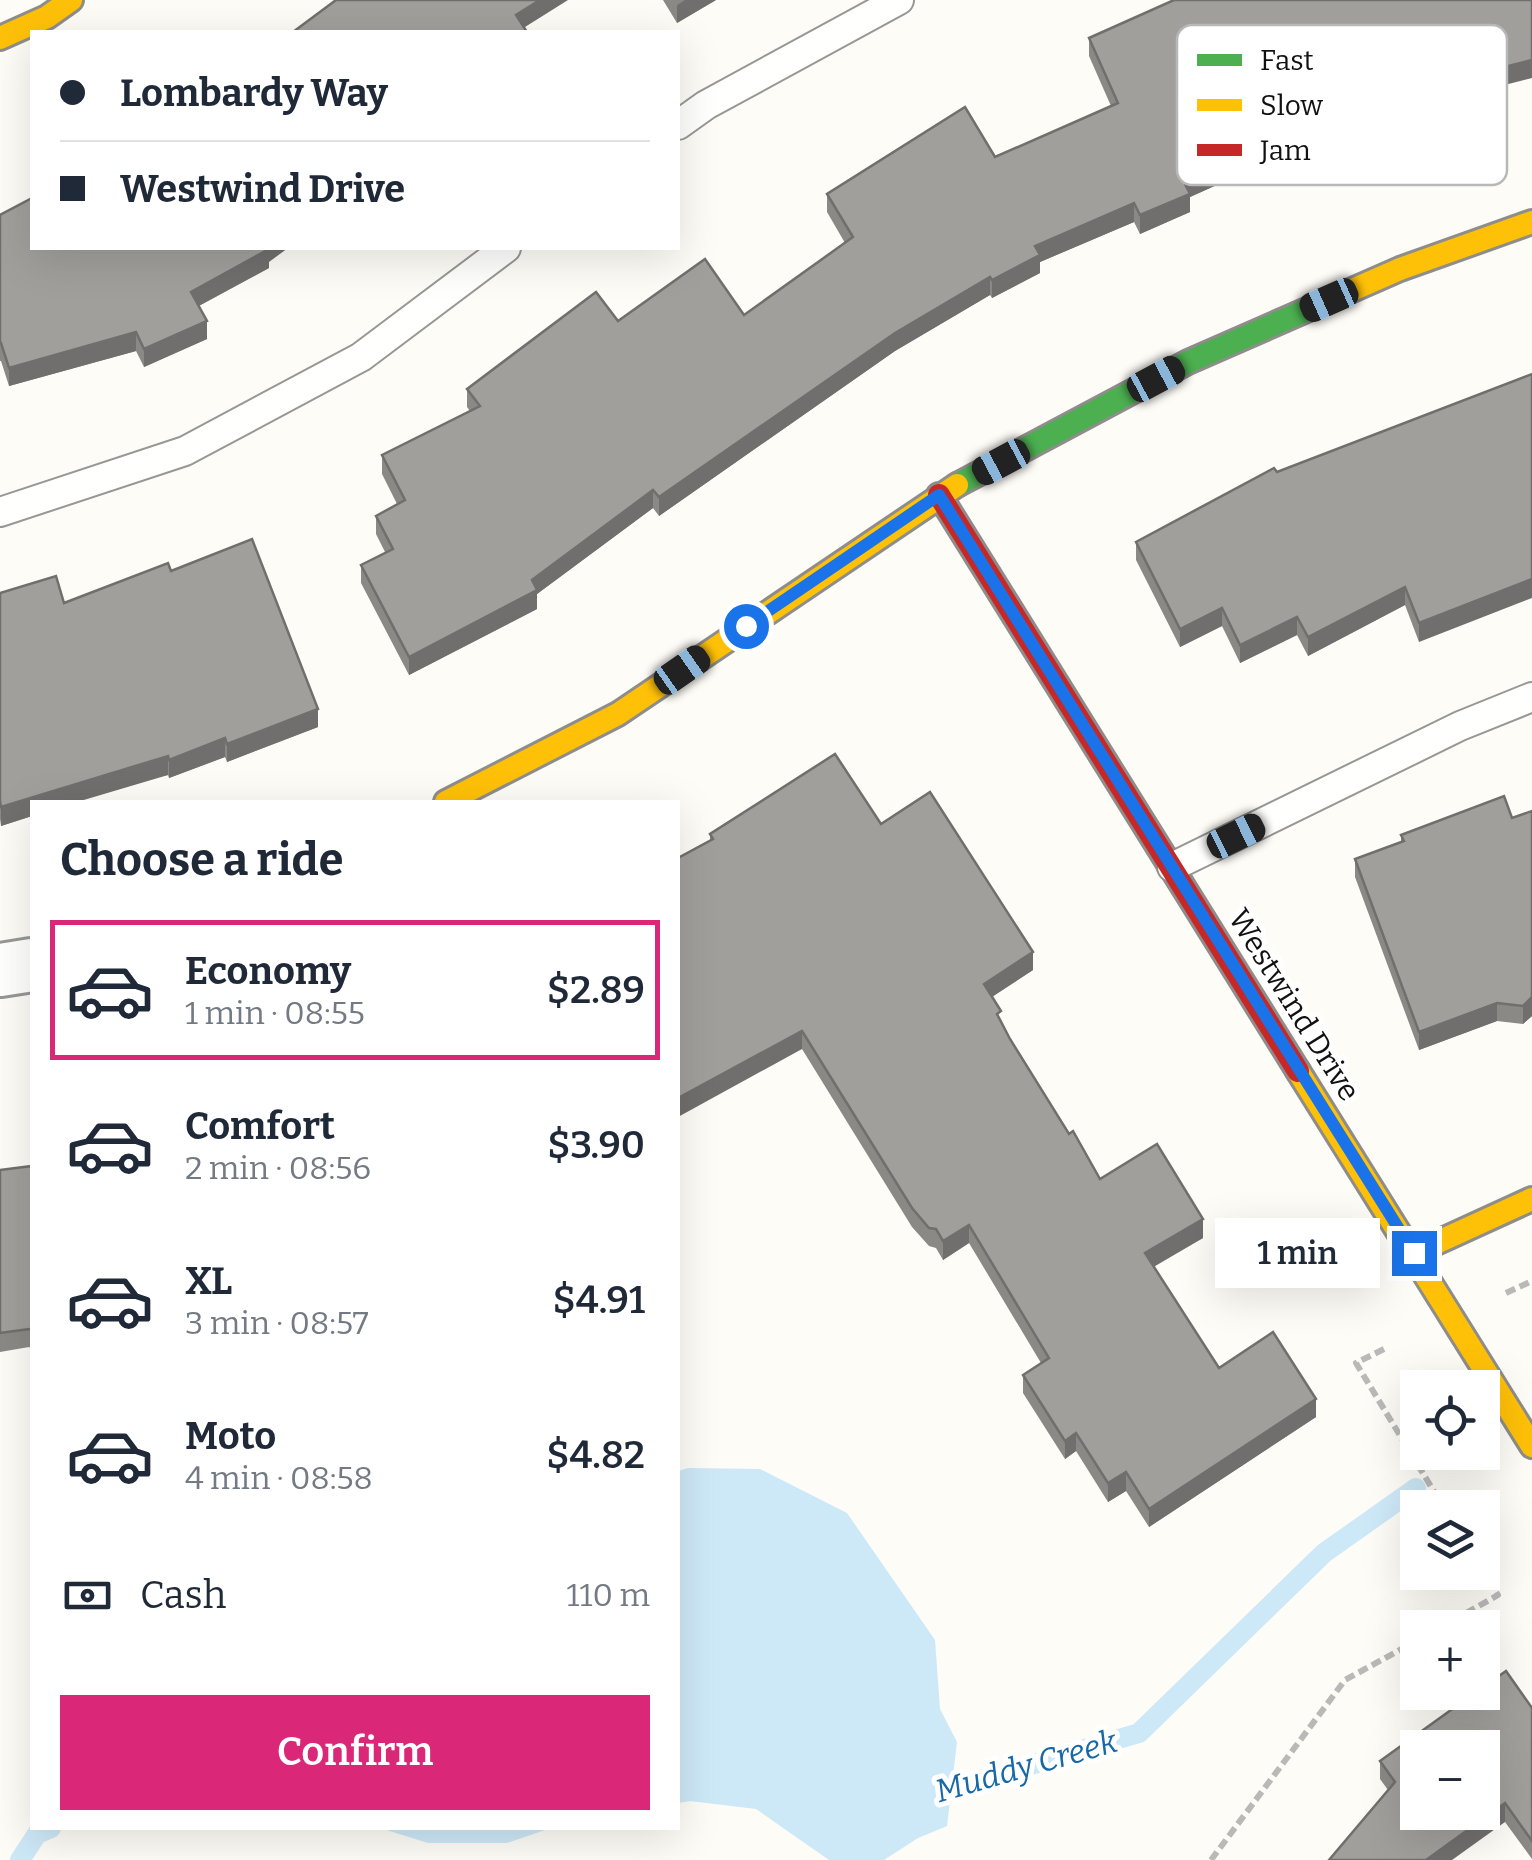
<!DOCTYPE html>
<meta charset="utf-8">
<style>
:root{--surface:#fff;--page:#f2f2f3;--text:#1f2937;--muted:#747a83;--line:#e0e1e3;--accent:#db2777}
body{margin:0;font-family:Bitter,serif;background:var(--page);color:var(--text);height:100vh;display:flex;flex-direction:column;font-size:38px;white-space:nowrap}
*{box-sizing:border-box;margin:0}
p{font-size:32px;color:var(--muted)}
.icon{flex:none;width:55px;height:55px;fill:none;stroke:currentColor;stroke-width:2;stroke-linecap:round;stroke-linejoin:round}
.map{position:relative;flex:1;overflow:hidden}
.panel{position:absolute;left:30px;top:800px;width:650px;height:1030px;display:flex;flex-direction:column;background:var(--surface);border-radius:0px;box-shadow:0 10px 40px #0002}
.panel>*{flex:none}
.hud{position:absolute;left:30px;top:30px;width:650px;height:220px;border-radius:0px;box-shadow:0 10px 40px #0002;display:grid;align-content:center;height:220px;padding:0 30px;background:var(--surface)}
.tools{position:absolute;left:1400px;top:1370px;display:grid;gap:20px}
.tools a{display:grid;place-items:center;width:100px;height:100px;border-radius:0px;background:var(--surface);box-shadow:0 10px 40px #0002;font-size:50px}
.end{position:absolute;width:45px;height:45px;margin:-22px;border:12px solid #1a73e8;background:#fff;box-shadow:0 0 0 5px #fff}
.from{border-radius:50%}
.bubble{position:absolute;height:70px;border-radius:0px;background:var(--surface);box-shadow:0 10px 40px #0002;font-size:32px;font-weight:600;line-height:70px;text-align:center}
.car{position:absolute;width:30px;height:60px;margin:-30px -15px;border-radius:12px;box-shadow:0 0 8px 2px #0007;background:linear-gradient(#222 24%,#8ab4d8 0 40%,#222 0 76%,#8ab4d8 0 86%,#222 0)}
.hud b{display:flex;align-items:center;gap:35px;height:95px;font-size:38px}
.hud b+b{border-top:2px solid var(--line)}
.hud i{width:25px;height:25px;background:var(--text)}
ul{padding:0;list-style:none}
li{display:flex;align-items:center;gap:30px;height:140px;margin:0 20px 15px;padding:0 10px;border:5px solid transparent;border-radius:0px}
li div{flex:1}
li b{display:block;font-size:38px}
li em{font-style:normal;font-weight:600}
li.active{border-color:var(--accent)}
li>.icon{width:90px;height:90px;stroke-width:1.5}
h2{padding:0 30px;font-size:45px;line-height:120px}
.pay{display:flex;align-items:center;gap:25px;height:110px;padding:0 30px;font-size:38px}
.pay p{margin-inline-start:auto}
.button{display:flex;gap:20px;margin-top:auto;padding:20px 30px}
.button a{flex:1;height:115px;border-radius:0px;background:var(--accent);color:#fff;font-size:40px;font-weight:600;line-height:115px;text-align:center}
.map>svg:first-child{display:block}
</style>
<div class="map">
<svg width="1532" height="1860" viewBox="0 0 1532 1860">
<rect width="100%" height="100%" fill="#fdfcf7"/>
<g fill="#cde8f7">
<path d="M688 1468 760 1469 847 1513 935 1640 940 1709 957 1742 947 1826 918 1838 884 1860H829L756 1809 690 1801 678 1803V1471Z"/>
<path d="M380 1828H551L507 1843H428Z"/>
</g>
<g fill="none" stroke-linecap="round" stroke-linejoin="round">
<g stroke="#cde8f7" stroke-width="20">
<path d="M926 1796 1139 1733 1324 1553 1416 1488"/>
<path d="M20 1860 37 1834 51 1828"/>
</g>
<defs>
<g id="lane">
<path d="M678 125 706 105 899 0"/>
<path d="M0 512 185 451 361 357 506 248"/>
<path d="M1172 867 1460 726 1532 697"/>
</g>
<path id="street" d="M0 970 32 965"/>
<path id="fast" d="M957 485 1188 362 1334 298"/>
<g id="slow">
<path d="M0 38 47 17 71 0"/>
<path d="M1334 298 1400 269 1532 222"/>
<path d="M446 802 618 714 957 485"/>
<path d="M1298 1071 1532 1446"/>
<path d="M1414 1253 1532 1199"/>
</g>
<path id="jam" d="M939 495 1298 1071"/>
</defs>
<use href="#lane" stroke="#979795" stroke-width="32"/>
<use href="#street" stroke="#979795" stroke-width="58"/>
<use href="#fast" stroke="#8e8d8b" stroke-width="28"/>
<use href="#slow" stroke="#8e8d8b" stroke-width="28"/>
<use href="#jam" stroke="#8e8d8b" stroke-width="28"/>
<g stroke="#b9b9b8" stroke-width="6" stroke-dasharray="10 5" stroke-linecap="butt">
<path d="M1506 1293 1532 1281"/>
<path d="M1384 1349 1356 1363 1444 1508"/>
<path d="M1440 1628 1498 1595 1482 1570"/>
<path d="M1211 1860 1345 1680 1418 1640"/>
</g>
<use href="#lane" stroke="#fffffe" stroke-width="28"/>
<use href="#street" stroke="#fffffe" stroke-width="52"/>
<use href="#fast" stroke="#4caf50" stroke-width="22"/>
<use href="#slow" stroke="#ffc107" stroke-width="22"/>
<use href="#jam" stroke="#c62828" stroke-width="22"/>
</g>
<g fill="#8a8986">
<path d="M663 0H716L677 23Z"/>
<path d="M1089 38 1341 127 1277 165 1259 166 1190 197V212L1140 234 1134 222 1040 262V273L992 298 990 295 895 351 659 516 653 508 537 594V609L409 675 361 583V565L385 552 376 534V516L397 504 382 474V455L470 411 467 407V389L618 321 744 315 845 243 827 212V194L995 157 1111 106 1089 56Z"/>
<path d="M0 215 269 262V268L199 306 207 339 144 367 136 351 9 386 1 361H0Z"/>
<path d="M1532 374 1419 642 1405 605 1308 656 1297 635 1240 663 1222 626 1180 647 1136 560V542L1277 472Z"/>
<path d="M171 571 318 727 227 762 225 757 169 778 168 775 32 802V816L1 826 0 819V593L64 603Z"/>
<path d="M1532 811V1016L1523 1024 1497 1021 1419 1050 1355 877V859L1401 842V835L1512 818Z"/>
<path d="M881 824 1033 970 992 997 1001 1023 1010 1039 1069 1134 1100 1179 1203 1238 1153 1266 1219 1368 1316 1417 1149 1527 1126 1491 1108 1502 1076 1451 1065 1459 1023 1393V1375L1041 1363 969 1243 943 1260 936 1248 929 1246 912 1227 802 1049 710 840V834Z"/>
<path d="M32 1166V1349L29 1347 0 1352V1170Z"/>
<path d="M1532 1708V1859L1505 1822 1388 1790 1380 1779V1761Z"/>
</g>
<g fill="#716f6d">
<path d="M540 0H568L517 32 516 15Z"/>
<path d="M685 0H716L677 23V5Z"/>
<path d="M1532 60V78L1341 127 1277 165V146L1341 108Z"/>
<path d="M1259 148V166L1190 197V212L1140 234V215L1184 182Z"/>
<path d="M1134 203V222L1040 262V273L992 298V280L1035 246Z"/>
<path d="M267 248H288L269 262V268L191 310V292Z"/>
<path d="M990 277V295L895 351 659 516V497L895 333Z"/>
<path d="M207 321V339L144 367V349Z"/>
<path d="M136 332V351L9 386V368Z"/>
<path d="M653 490V508L537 594V609L409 675V657L532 580Z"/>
<path d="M1532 579V598L1419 642V623Z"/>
<path d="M1405 587V605L1308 656V637Z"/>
<path d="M1222 608V626L1180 647V629Z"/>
<path d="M1297 617V635L1240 663V645Z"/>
<path d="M318 709V727L227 762V744Z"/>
<path d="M225 738V757L169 778V760Z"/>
<path d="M168 756V775L77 802H32V816L1 826V807Z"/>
<path d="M1033 952V970L984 1002V984Z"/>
<path d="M1532 997V1016L1523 1024V1006Z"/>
<path d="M1497 1003V1021L1419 1050V1032Z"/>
<path d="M802 1031V1049L678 1117V1098Z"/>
<path d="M1203 1219V1238L1145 1272V1253Z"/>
<path d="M969 1225V1243L943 1260V1241Z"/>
<path d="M1316 1399V1417L1149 1527V1509Z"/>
<path d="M1076 1433V1451L1065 1459V1441Z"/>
<path d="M1126 1472V1491L1108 1502V1483Z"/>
<path d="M1505 1803V1822L1452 1860H1426Z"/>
</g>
<g fill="#a19f9c" stroke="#716f6d" stroke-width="2.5" fill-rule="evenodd">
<path d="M336 0H540L516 15 527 32H293Z"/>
<path d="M1174 0H1532V60L1341 108 1277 146 1259 148 1184 182 1190 194 1140 215 1134 203 1035 246 1040 255 992 280 990 277 895 333 659 497 653 490 532 580 537 590 409 657 361 565 393 549 376 516 405 500 382 455 480 406 467 389 596 292 618 321 705 259 744 315 853 237 827 194 965 107 995 157 1118 103 1089 38Z"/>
<path d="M32 198V248H268L269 249 191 292 207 321 144 349 136 332 9 368 1 343H0V215Z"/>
<path d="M1532 374V579L1419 623 1405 587 1308 637 1297 617 1240 645 1222 608 1180 629 1136 542 1274 468 1277 472Z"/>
<path d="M252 539 318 709 227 744 225 738 169 760 168 756 1 807 0 801V593L56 576 64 603 168 563 171 571Z"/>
<path d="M835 754 881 824 930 792 1033 952 984 984 1001 1011 997 1014 1010 1039 1069 1134 1073 1131 1100 1179 1157 1144 1203 1219 1145 1253 1219 1368 1273 1332 1316 1399 1149 1509 1126 1472 1108 1483 1076 1433 1065 1441 1023 1375 1049 1358 969 1225 943 1241 936 1229 929 1228 912 1208 802 1031 678 1098V858L713 839 710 834Z"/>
<path d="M1504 796 1512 818 1532 811V997L1523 1006 1497 1003 1419 1032 1355 859 1404 841 1401 835Z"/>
<path d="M32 1166V1331L29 1329 0 1333V1170Z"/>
<path d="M1506 1671 1532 1708V1841L1505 1803 1426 1860H1329L1395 1782 1380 1761 1476 1692H1482V1688ZM1418 1748H1482V1812H1418Z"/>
</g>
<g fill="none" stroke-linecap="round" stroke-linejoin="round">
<path stroke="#1a73e8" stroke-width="12" d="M746 626 939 495 1414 1253"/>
</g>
<g text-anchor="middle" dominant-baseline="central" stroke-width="10" stroke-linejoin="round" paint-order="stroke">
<g font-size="30" fill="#111" stroke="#fff">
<text transform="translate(1294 1005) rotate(58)">Westwind Drive</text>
</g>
<g font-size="32" font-style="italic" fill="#1768a6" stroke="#fff">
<text transform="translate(1026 1766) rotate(-16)">Muddy Creek</text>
</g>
</g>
<rect x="1177" y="25" width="330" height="160" rx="15" fill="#fff" stroke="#b8b8b8" stroke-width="2.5"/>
<rect x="1197" y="54" width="45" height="12" fill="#4caf50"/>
<rect x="1197" y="99" width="45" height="12" fill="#ffc107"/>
<rect x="1197" y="144" width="45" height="12" fill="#c62828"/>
<g font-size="28" fill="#111">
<text x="1260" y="70">Fast</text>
<text x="1260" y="115">Slow</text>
<text x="1260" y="160">Jam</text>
</g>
</svg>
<div class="tools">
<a><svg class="icon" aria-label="locate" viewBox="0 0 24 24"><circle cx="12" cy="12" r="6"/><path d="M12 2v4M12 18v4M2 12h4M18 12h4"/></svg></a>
<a><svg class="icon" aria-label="layers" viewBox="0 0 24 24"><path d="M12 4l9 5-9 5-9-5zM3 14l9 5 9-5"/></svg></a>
<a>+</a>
<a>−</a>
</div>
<i class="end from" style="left:746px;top:626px"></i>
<i class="end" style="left:1414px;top:1253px"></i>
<div class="bubble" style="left:1215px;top:1218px;width:165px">1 min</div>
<i class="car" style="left:1329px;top:300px;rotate:246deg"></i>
<i class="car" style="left:1156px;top:379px;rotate:62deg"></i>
<i class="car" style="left:1001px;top:462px;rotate:242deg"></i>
<i class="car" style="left:682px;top:670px;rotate:55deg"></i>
<i class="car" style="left:1236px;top:836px;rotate:64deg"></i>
<div class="hud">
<b><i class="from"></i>Lombardy Way</b>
<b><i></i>Westwind Drive</b>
</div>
<section class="panel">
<h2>Choose a ride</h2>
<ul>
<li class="active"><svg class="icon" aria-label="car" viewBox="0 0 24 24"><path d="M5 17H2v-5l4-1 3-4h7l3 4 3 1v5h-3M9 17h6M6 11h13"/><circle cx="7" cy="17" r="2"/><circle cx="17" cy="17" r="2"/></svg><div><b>Economy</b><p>1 min · 08:55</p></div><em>$2.89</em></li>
<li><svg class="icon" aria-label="car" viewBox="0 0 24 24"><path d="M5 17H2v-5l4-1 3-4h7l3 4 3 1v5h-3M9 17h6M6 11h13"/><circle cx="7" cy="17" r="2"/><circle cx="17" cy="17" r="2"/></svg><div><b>Comfort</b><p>2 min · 08:56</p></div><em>$3.90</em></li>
<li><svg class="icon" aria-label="car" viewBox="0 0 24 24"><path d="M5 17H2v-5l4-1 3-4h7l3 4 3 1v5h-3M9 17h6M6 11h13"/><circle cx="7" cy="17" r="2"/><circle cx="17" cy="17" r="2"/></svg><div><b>XL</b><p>3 min · 08:57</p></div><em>$4.91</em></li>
<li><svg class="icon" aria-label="car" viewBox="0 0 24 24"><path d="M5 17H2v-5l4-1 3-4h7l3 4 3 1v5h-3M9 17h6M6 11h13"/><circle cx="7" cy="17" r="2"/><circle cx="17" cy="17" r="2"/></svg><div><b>Moto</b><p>4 min · 08:58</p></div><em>$4.82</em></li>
</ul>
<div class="pay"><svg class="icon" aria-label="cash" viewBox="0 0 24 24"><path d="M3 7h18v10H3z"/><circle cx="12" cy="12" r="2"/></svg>Cash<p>110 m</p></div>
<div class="button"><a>Confirm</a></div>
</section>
</div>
